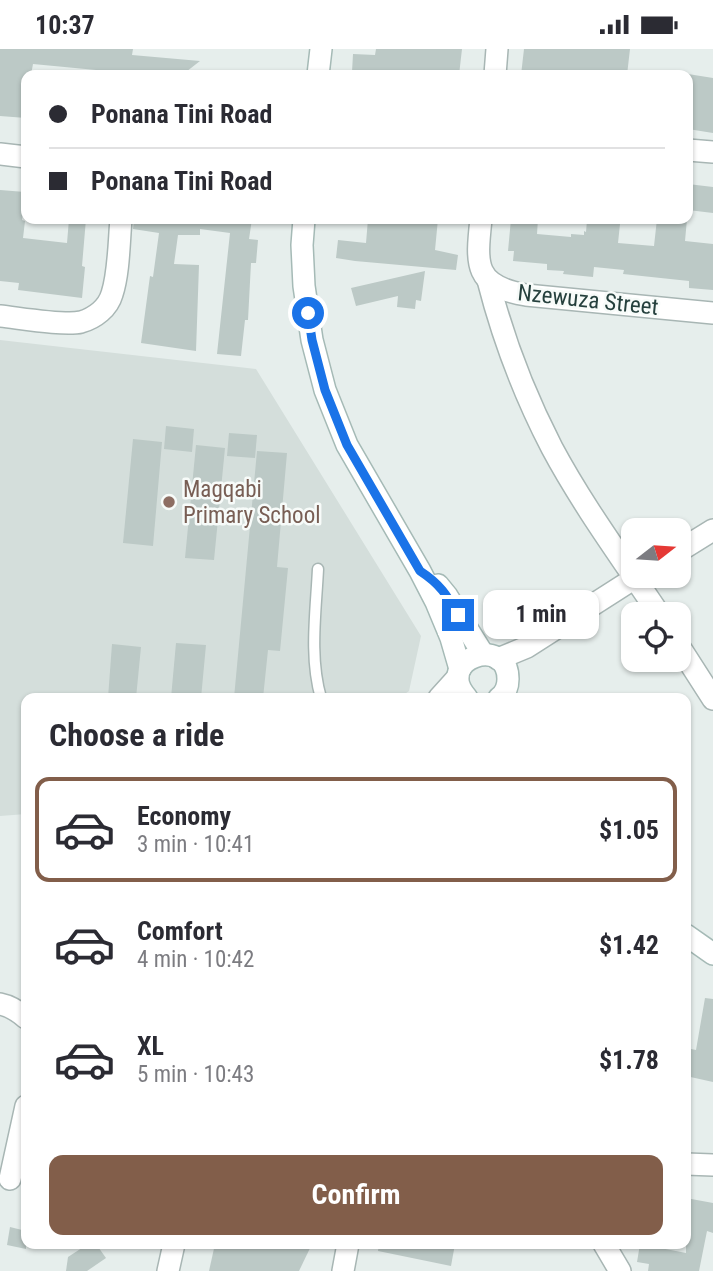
<!DOCTYPE html>
<meta charset="utf-8">
<style>
:root{--surface:#fff;--page:#f2f2f3;--text:#2b2b33;--muted:#7c7c81;--line:#e1e1e2;--accent:#825e4a}
body{margin:0;font-family:"Roboto Condensed",sans-serif;background:var(--page);color:var(--text);height:100vh;display:flex;flex-direction:column;font-size:26px;white-space:nowrap}
*{box-sizing:border-box;margin:0}
p{font-size:23px;color:var(--muted)}
.icon{flex:none;width:38px;height:38px;fill:none;stroke:currentColor;stroke-width:2;stroke-linecap:round;stroke-linejoin:round}
.map{position:relative;flex:1;overflow:hidden}
.side{position:absolute;left:21px;top:644px;width:670px;height:556px;display:flex;flex-direction:column;background:var(--surface);border-radius:14px;box-shadow:0 2px 5px #0004}
.side>*{flex:none}
.banner{position:absolute;left:21px;top:21px;width:672px;height:154px;border-radius:14px;box-shadow:0 2px 5px #0004;display:grid;align-content:center;height:154px;padding:0 28px;background:var(--surface)}
.needle{width:46px;rotate:73deg}
.buttons{position:absolute;left:621px;top:469px;display:grid;gap:14px}
.buttons a{display:grid;place-items:center;width:70px;height:70px;border-radius:14px;background:var(--surface);box-shadow:0 2px 5px #0004;font-size:35px}
.end{position:absolute;width:32px;height:32px;margin:-16px;border:9px solid #1a73e8;background:#fff;box-shadow:0 0 0 4px #fff}
.from{border-radius:50%}
.bubble{position:absolute;height:49px;border-radius:14px;background:var(--surface);box-shadow:0 2px 5px #0004;font-size:23px;font-weight:700;line-height:49px;text-align:center}
.banner b{display:flex;align-items:center;gap:24px;height:66px;font-size:26px}
.banner b+b{border-top:2px solid var(--line)}
.banner i{width:18px;height:18px;background:var(--text)}
ul{padding:0;list-style:none}
li{display:flex;align-items:center;gap:21px;height:105px;margin:0 14px 10px;padding:0 14px;border:4px solid transparent;border-radius:14px}
li div{flex:1}
li b{display:block;font-size:26px}
li em{font-style:normal;font-weight:700}
li.current{border-color:var(--accent)}
li>.icon{width:63px;height:63px;stroke-width:1.5}
h2{padding:0 28px;font-size:32px;line-height:84px}
.action{display:flex;gap:14px;margin-top:auto;padding:14px 28px}
.action a{flex:1;height:80px;border-radius:14px;background:var(--accent);color:#fff;font-size:28px;font-weight:700;line-height:80px;text-align:center}
.status{display:flex;justify-content:space-between;align-items:center;height:49px;padding:0 35px;background:var(--surface);direction:ltr}
.status svg{height:19px;fill:currentColor}
.map>svg:first-child{display:block}
</style>
<div class="status"><b>10:37</b><svg viewBox="0 0 49 12"><path d="M0 12V9h3v3zM5 12V6h3v6zM10 12V3h3v9zM15 12V0h3v12zM26 1h20v11H26zM47 4h2v5h-2z"/></svg></div>
<div class="map">
<svg width="713" height="1222" viewBox="0 0 713 1222">
<rect width="100%" height="100%" fill="#e6eeec"/>
<path fill="#d4dedb" d="M0 291 256 320 421 587 409 642 399 649H26V765L0 767Z"/>
<g fill="#bcc9c6">
<path d="M0 0H133L132 6 200 12 182 26H95L96 21 33 15 31 26H26V69L0 67Z"/>
<path d="M376 0H462L459 26H373L372 24 352 23 353 5 375 6Z"/>
<path d="M524 0H630L627 26H601V24L553 21 552 26H521Z"/>
<path d="M688 25 713 29V84L688 80 690 63H688Z"/>
<path d="M688 135 713 138V164L688 161Z"/>
<path d="M0 141 25 143 22 171 25 172 23 189 67 194 69 170H86L82 217 85 218 82 249 18 241 19 234 0 232Z"/>
<path d="M134 170H252L249 190 258 191 256 214H251L248 271H245L241 307 217 305 230 184 200 180V186H178L174 215 199 216 196 302 141 294 150 227 153 228 159 184 133 180Z"/>
<path d="M368 170H438L435 201 458 206 456 221 355 212 336 209 338 191 366 194Z"/>
<path d="M511 170H538L537 185 571 188V185L584 186V182L586 183 587 171 620 175 618 194 654 197 657 170H687L685 192 713 195V241L689 239V232L623 225 624 221 594 218 593 228 563 225 564 222 547 221V215L513 212 514 202H508Z"/>
<path d="M425 222 421 252 416 251 415 260 397 258 398 247 356 257 351 239Z"/>
<path d="M166 377 194 380 192 403 164 400Z"/>
<path d="M229 384 257 386 255 409 227 407Z"/>
<path d="M133 390 162 393 153 497 123 494Z"/>
<path d="M196 396 225 399 214 511 185 509Z"/>
<path d="M257 402 287 404 277 518 288 519 280 602 268 601 263 649H234Z"/>
<path d="M176 594 206 596 201 649H171Z"/>
<path d="M112 595 141 598 136 649H108Z"/>
<path d="M705 949 713 950V1033L686 1027V999L696 1001Z"/>
<path d="M686 1149 713 1154V1184L707 1182 699 1222H648L649 1215 637 1213 640 1195 686 1204Z"/>
<path d="M10 1178 26 1182V1200L7 1196Z"/>
<path d="M88 1195H96L106 1209 87 1222H66L68 1208Z"/>
<path d="M215 1195H312L299 1222H209Z"/>
<path d="M379 1195H455L451 1217 378 1202Z"/>
</g>
<g fill="none" stroke-linecap="round" stroke-linejoin="round">
<defs>
<path id="lane" d="M318 520C316 562 309 608 321 649"/>
<g id="street">
<path d="M495 26 497 0"/>
<path d="M688 101 713 103"/>
<path d="M0 105 26 108"/>
<path d="M481 170C476 216 474 237 526 246L713 264"/>
<path d="M488 231C503 290 524 345 552 399 583 457 623 511 659 565"/>
<path d="M0 267C19 269 65 277 81 273 95 269 108 259 112 245 119 224 119 192 121 170"/>
<path d="M679 502 713 481"/>
<path d="M679 597 713 650"/>
<path d="M498 610 527 598 638 527"/>
<path d="M439 649 458 628"/>
<path d="M0 955C10 957 18 962 26 969"/>
<path d="M686 1115 713 1116"/>
<path d="M10 1130 26 1057"/>
<path d="M604 1195 620 1222"/>
<path d="M168 1222 174 1195"/>
<path d="M343 1222 348 1195"/>
</g>
<g id="secondary">
<path d="M318 26 321 0"/>
<path d="M304 170 302 196 304 237 312 291 325 341 347 396 420 522 436 553 451 589 460 620"/>
<path d="M438 536 447 547 483 605"/>
<path d="M467 649C432 610 508 585 508 630 508 638 506 644 499 649"/>
<path d="M686 886 713 905"/>
</g>
</defs>
<use href="#lane" stroke="#a8b6b4" stroke-width="13"/>
<use href="#street" stroke="#a8b6b4" stroke-width="24"/>
<use href="#secondary" stroke="#a5bab6" stroke-width="24"/>
<use href="#lane" stroke="#fff" stroke-width="10"/>
<use href="#street" stroke="#fff" stroke-width="21"/>
<use href="#secondary" stroke="#fff" stroke-width="21"/>
</g>
<g fill="none" stroke-linecap="round" stroke-linejoin="round">
<path stroke="#1a73e8" stroke-width="9" d="M308 264 312 291 325 341 347 396 420 522C440 535 447 546 458 566"/>
</g>
<circle fill="#8d6e63" stroke="#f7fbf9" stroke-width="2.5" cx="169" cy="453" r="7"/>
<g text-anchor="middle" dominant-baseline="central" stroke-width="5" stroke-linejoin="round" paint-order="stroke">
<g font-size="23" fill="#25403d" stroke="#f7fbf9">
<text transform="translate(588 251) rotate(6)">Nzewuza Street</text>
</g>
<g font-size="23" fill="#785e54" stroke="#f7fbf9" text-anchor="start">
<text x="183" y="440">Magqabi<tspan x="183" dy="26">Primary School</tspan></text>
</g>
</g>
</svg>
<div class="buttons">
<a><svg class="needle" viewBox="-14 -14 28 28"><path d="M0-13l5 13h-10z" fill="#e53935"/><path d="M0 13l5-13h-10z" fill="#7c7c81"/></svg></a>
<a><svg class="icon" aria-label="locate" viewBox="0 0 24 24"><circle cx="12" cy="12" r="6"/><path d="M12 2v4M12 18v4M2 12h4M18 12h4"/></svg></a>
</div>
<i class="end from" style="left:308px;top:264px"></i>
<i class="end" style="left:458px;top:566px"></i>
<div class="bubble" style="left:483px;top:541px;width:116px">1 min</div>
<div class="banner">
<b><i class="from"></i>Ponana Tini Road</b>
<b><i></i>Ponana Tini Road</b>
</div>
<section class="side">
<h2>Choose a ride</h2>
<ul>
<li class="current"><svg class="icon" aria-label="car" viewBox="0 0 24 24"><path d="M5 17H2v-5l4-1 3-4h7l3 4 3 1v5h-3M9 17h6M6 11h13"/><circle cx="7" cy="17" r="2"/><circle cx="17" cy="17" r="2"/></svg><div><b>Economy</b><p>3 min · 10:41</p></div><em>$1.05</em></li>
<li><svg class="icon" aria-label="car" viewBox="0 0 24 24"><path d="M5 17H2v-5l4-1 3-4h7l3 4 3 1v5h-3M9 17h6M6 11h13"/><circle cx="7" cy="17" r="2"/><circle cx="17" cy="17" r="2"/></svg><div><b>Comfort</b><p>4 min · 10:42</p></div><em>$1.42</em></li>
<li><svg class="icon" aria-label="car" viewBox="0 0 24 24"><path d="M5 17H2v-5l4-1 3-4h7l3 4 3 1v5h-3M9 17h6M6 11h13"/><circle cx="7" cy="17" r="2"/><circle cx="17" cy="17" r="2"/></svg><div><b>XL</b><p>5 min · 10:43</p></div><em>$1.78</em></li>
</ul>
<div class="action"><a>Confirm</a></div>
</section>
</div>
